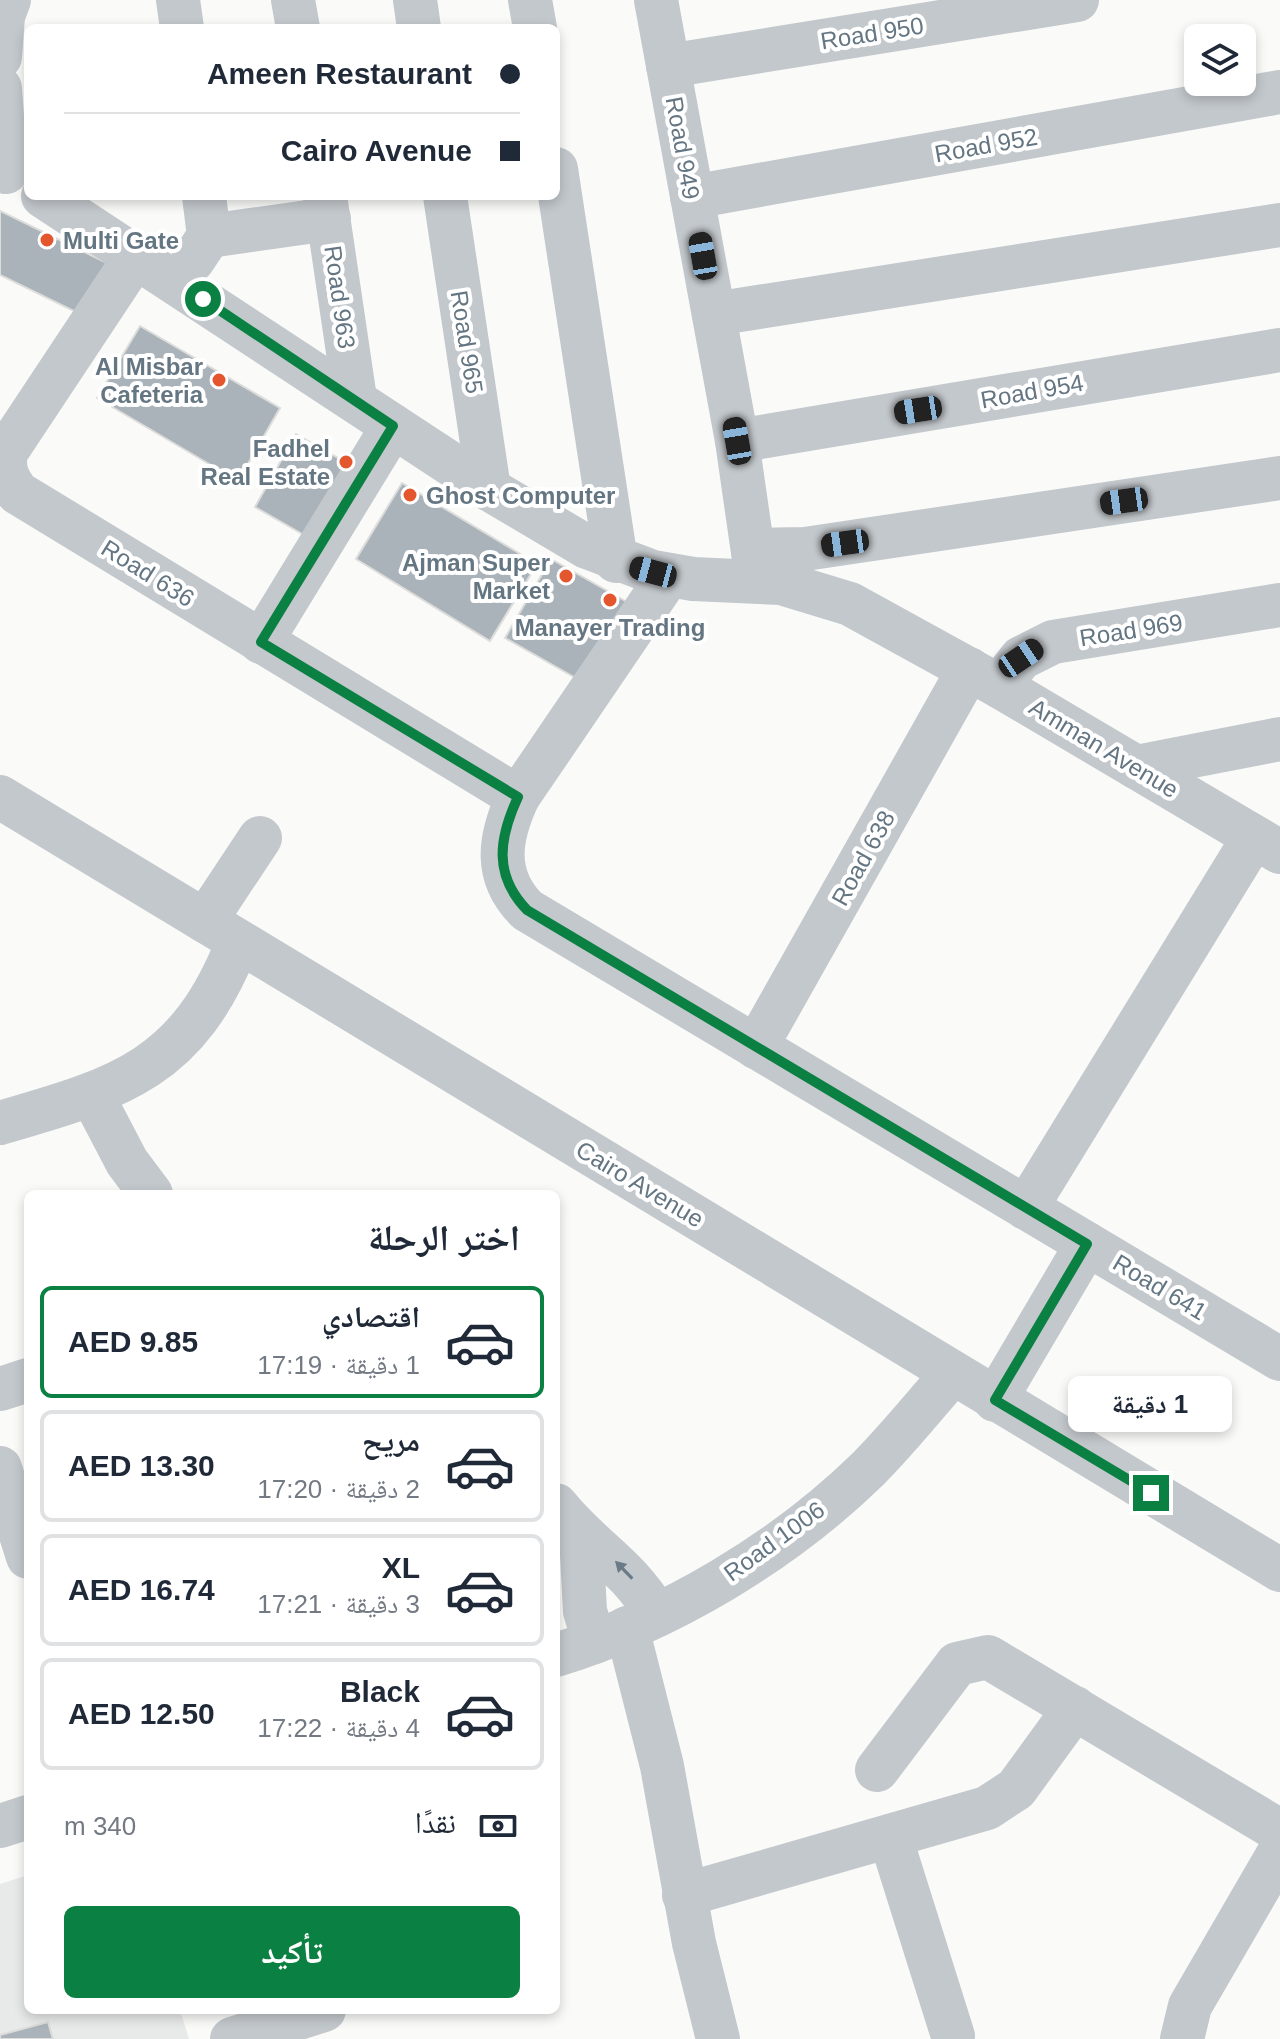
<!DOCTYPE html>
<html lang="ar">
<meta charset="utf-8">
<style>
:root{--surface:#fff;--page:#f6f6f7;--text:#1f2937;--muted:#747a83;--line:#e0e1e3;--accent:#0b8043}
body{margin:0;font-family:Helvetica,"Noto Naskh Arabic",sans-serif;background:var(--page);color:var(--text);direction:rtl;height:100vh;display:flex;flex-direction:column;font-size:30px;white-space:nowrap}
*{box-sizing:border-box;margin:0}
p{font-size:26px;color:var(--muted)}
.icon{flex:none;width:44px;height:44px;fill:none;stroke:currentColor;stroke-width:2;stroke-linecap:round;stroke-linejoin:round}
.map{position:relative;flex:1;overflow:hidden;direction:ltr}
.side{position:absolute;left:24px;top:1190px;width:536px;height:824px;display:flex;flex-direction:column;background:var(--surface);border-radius:12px;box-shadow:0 4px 12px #0003;direction:rtl}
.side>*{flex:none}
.banner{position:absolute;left:24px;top:24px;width:536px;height:176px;border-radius:12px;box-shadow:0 4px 12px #0003;direction:rtl;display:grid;align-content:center;height:176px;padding:0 40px;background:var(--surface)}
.fabs{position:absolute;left:1184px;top:24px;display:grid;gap:16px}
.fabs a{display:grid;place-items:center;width:72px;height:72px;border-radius:12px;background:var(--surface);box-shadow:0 4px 12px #0003;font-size:40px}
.end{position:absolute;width:36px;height:36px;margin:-18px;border:10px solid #0b8043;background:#fff;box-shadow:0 0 0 4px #fff}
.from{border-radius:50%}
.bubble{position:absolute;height:56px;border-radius:12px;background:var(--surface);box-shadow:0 4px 12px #0003;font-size:26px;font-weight:700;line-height:56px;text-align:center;direction:rtl}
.car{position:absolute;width:24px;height:48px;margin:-24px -12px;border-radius:10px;box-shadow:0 0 6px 2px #0007;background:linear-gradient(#222 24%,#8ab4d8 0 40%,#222 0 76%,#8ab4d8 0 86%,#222 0)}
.banner b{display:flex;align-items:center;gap:28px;height:76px;font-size:30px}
.banner b+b{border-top:2px solid var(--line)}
.banner i{width:20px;height:20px;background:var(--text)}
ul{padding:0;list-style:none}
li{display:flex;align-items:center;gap:24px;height:112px;margin:0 16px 12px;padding:0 24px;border:4px solid var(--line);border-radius:12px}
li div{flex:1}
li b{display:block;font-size:30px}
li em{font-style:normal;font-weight:700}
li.on{border-color:var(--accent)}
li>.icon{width:72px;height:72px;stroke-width:1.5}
h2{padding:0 40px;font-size:36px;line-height:96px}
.pay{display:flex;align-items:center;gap:20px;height:88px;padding:0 40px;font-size:30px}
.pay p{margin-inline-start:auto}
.button{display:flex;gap:16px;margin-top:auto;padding:16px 40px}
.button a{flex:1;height:92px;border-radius:12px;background:var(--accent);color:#fff;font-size:32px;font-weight:700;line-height:92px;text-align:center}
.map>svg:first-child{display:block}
</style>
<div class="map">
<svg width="1280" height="2039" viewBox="0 0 1280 2039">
<rect width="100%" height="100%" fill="#fafaf8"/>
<path fill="#e8e9e9" d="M28 1875V2010H180L189 2039H0V1884Z"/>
<g fill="#aab3b9" stroke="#dcdcda" stroke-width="2">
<path d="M0 211 109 264 84 316 0 275Z"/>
<path d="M140 326 280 408 238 481 97 398Z"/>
<path d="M296 434 352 466 311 539 255 507Z"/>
<path d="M402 483 537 564 490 641 356 559Z"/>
<path d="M551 559 627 602 581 681 505 638Z"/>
<path d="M48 2022 53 2039H0V2035Z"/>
</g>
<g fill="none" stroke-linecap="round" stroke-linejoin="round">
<g stroke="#c3c8cc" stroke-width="44">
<path d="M178 0 182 28"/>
<path d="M293 0 298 28"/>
<path d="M415 0 419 28"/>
<path d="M530 0 535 28"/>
<path d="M656 0 737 441 757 580"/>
<path d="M0 57 3 16 9 0"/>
<path d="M668 66 1077 0"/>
<path d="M0 88 6 172"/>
<path d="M556 169 616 561"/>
<path d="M43 196 489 489 587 547 653 572 693 579 781 583 850 604 999 686 1280 852"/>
<path d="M325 196 355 399"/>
<path d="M445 196 489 489"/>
<path d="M692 197 1280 92"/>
<path d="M209 236 329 219"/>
<path d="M136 256 6 452C3 469 7 479 18 493L518 797"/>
<path d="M193 260 209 236 204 196"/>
<path d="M714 314 1280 225"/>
<path d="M737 441 1280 350"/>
<path d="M753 550 805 549 1280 478"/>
<path d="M669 575 518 797C499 838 493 876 527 910L1280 1359"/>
<path d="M261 642 393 426"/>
<path d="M999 686 1021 658 1053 642 1280 605"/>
<path d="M1136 767 1280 739"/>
<path d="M0 797 1280 1570"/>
<path d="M205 921 260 838"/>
<path d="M756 1047 969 669"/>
<path d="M93 1097 127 1162 151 1194"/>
<path d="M0 1123C121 1088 188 1069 238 942"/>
<path d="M1026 1208 1254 837"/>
<path d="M0 1389 28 1380"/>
<path d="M995 1400 1087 1244"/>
<path d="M0 1468 28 1557"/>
<path d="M556 1505C591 1549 626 1563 657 1615"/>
<path d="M581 1536 585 1611 594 1642"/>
<path d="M627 1628 662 1766 694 1943 718 2039"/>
<path d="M556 1655C669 1620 783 1552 868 1469 898 1439 925 1405 953 1373"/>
<path d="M877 1770 957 1664 988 1657 1280 1831"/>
<path d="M0 1826 28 1817"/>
<path d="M890 1836 953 2036"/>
<path d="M684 1895 987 1808 1016 1789 1075 1708"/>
<path d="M232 2039 324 2010"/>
<path d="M1182 2039 1190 2006 1280 1851"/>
</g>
</g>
<defs><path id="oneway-solid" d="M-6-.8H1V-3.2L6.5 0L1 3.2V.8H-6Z" transform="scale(2)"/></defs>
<use fill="#6a7a87" href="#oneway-solid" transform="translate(624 1570) rotate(-134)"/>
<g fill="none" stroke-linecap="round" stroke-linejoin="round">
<path stroke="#0b8043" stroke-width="10" d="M203 299 393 426 261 642 518 797C499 838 493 875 527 910L1087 1244 995 1400 1151 1493"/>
</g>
<g fill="#e4572e" stroke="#fff" stroke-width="3">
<circle cx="47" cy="240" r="8"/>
<circle cx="219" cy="380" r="8"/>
<circle cx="346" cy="462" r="8"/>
<circle cx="410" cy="495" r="8"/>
<circle cx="566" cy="576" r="8"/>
<circle cx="610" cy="600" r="8"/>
</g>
<g text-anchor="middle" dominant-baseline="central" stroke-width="8" stroke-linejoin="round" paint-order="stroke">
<g font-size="24" fill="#657683" stroke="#fff">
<text transform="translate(872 33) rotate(-9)">Road 950</text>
<text transform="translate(986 145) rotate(-10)">Road 952</text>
<text transform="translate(683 148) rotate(80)">Road 949</text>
<text transform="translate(340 297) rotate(82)">Road 963</text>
<text transform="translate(467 342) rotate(81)">Road 965</text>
<text transform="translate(1032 391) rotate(-10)">Road 954</text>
<text transform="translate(148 573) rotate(32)">Road 636</text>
<text transform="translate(1131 630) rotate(-9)">Road 969</text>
<text transform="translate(1104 748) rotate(31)">Amman Avenue</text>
<text transform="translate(863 858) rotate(-61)">Road 638</text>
<text transform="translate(640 1184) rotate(31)">Cairo Avenue</text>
<text transform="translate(1160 1287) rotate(31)">Road 641</text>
<text transform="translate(774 1541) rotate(-36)">Road 1006</text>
</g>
<g font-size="24" font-weight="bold" fill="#657683" stroke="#fff" text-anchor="end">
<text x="63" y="240" text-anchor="start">Multi Gate</text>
<text x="203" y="366">Al Misbar<tspan x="203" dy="28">Cafeteria</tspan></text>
<text x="330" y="448">Fadhel<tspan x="330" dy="28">Real Estate</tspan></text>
<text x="426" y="495" text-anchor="start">Ghost Computer</text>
<text x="550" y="562">Ajman Super<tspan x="550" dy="28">Market</tspan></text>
<text x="610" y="627" text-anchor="middle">Manayer Trading</text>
</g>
</g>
</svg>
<div class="fabs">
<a><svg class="icon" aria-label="layers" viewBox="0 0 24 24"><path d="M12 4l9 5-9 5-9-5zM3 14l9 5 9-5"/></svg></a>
</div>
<i class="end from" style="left:203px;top:299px"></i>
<i class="end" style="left:1151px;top:1493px"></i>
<div class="bubble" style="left:1068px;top:1376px;width:164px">1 دقيقة</div>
<i class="car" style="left:703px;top:256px;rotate:350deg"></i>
<i class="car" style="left:918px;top:410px;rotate:261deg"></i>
<i class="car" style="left:737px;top:441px;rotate:350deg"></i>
<i class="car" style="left:1124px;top:501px;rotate:262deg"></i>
<i class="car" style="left:845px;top:543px;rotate:262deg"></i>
<i class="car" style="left:653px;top:572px;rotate:285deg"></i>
<i class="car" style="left:1021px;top:658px;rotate:56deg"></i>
<div class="banner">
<b><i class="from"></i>Ameen Restaurant</b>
<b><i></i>Cairo Avenue</b>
</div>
<section class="side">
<h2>اختر الرحلة</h2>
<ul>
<li class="on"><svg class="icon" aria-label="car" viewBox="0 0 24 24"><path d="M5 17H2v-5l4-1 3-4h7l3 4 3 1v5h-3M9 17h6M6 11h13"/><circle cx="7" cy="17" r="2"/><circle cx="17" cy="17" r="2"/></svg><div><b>اقتصادي</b><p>1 دقيقة · 17:19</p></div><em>AED 9.85</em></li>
<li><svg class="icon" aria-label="car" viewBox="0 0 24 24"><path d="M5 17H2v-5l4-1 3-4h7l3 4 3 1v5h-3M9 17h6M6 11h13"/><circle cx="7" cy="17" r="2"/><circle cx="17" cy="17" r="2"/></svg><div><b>مريح</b><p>2 دقيقة · 17:20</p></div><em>AED 13.30</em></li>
<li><svg class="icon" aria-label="car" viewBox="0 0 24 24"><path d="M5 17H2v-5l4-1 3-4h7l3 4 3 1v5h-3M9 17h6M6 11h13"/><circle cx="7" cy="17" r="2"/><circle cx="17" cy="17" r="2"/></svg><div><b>XL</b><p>3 دقيقة · 17:21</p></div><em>AED 16.74</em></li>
<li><svg class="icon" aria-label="car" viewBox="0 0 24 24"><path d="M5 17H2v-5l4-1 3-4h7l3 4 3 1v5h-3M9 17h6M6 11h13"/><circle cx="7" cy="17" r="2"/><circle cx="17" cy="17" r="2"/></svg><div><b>Black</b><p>4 دقيقة · 17:22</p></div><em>AED 12.50</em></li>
</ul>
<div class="pay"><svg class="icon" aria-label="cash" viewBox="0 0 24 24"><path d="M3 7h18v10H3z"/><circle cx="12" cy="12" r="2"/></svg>نقدًا<p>340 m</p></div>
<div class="button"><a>تأكيد</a></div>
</section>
</div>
